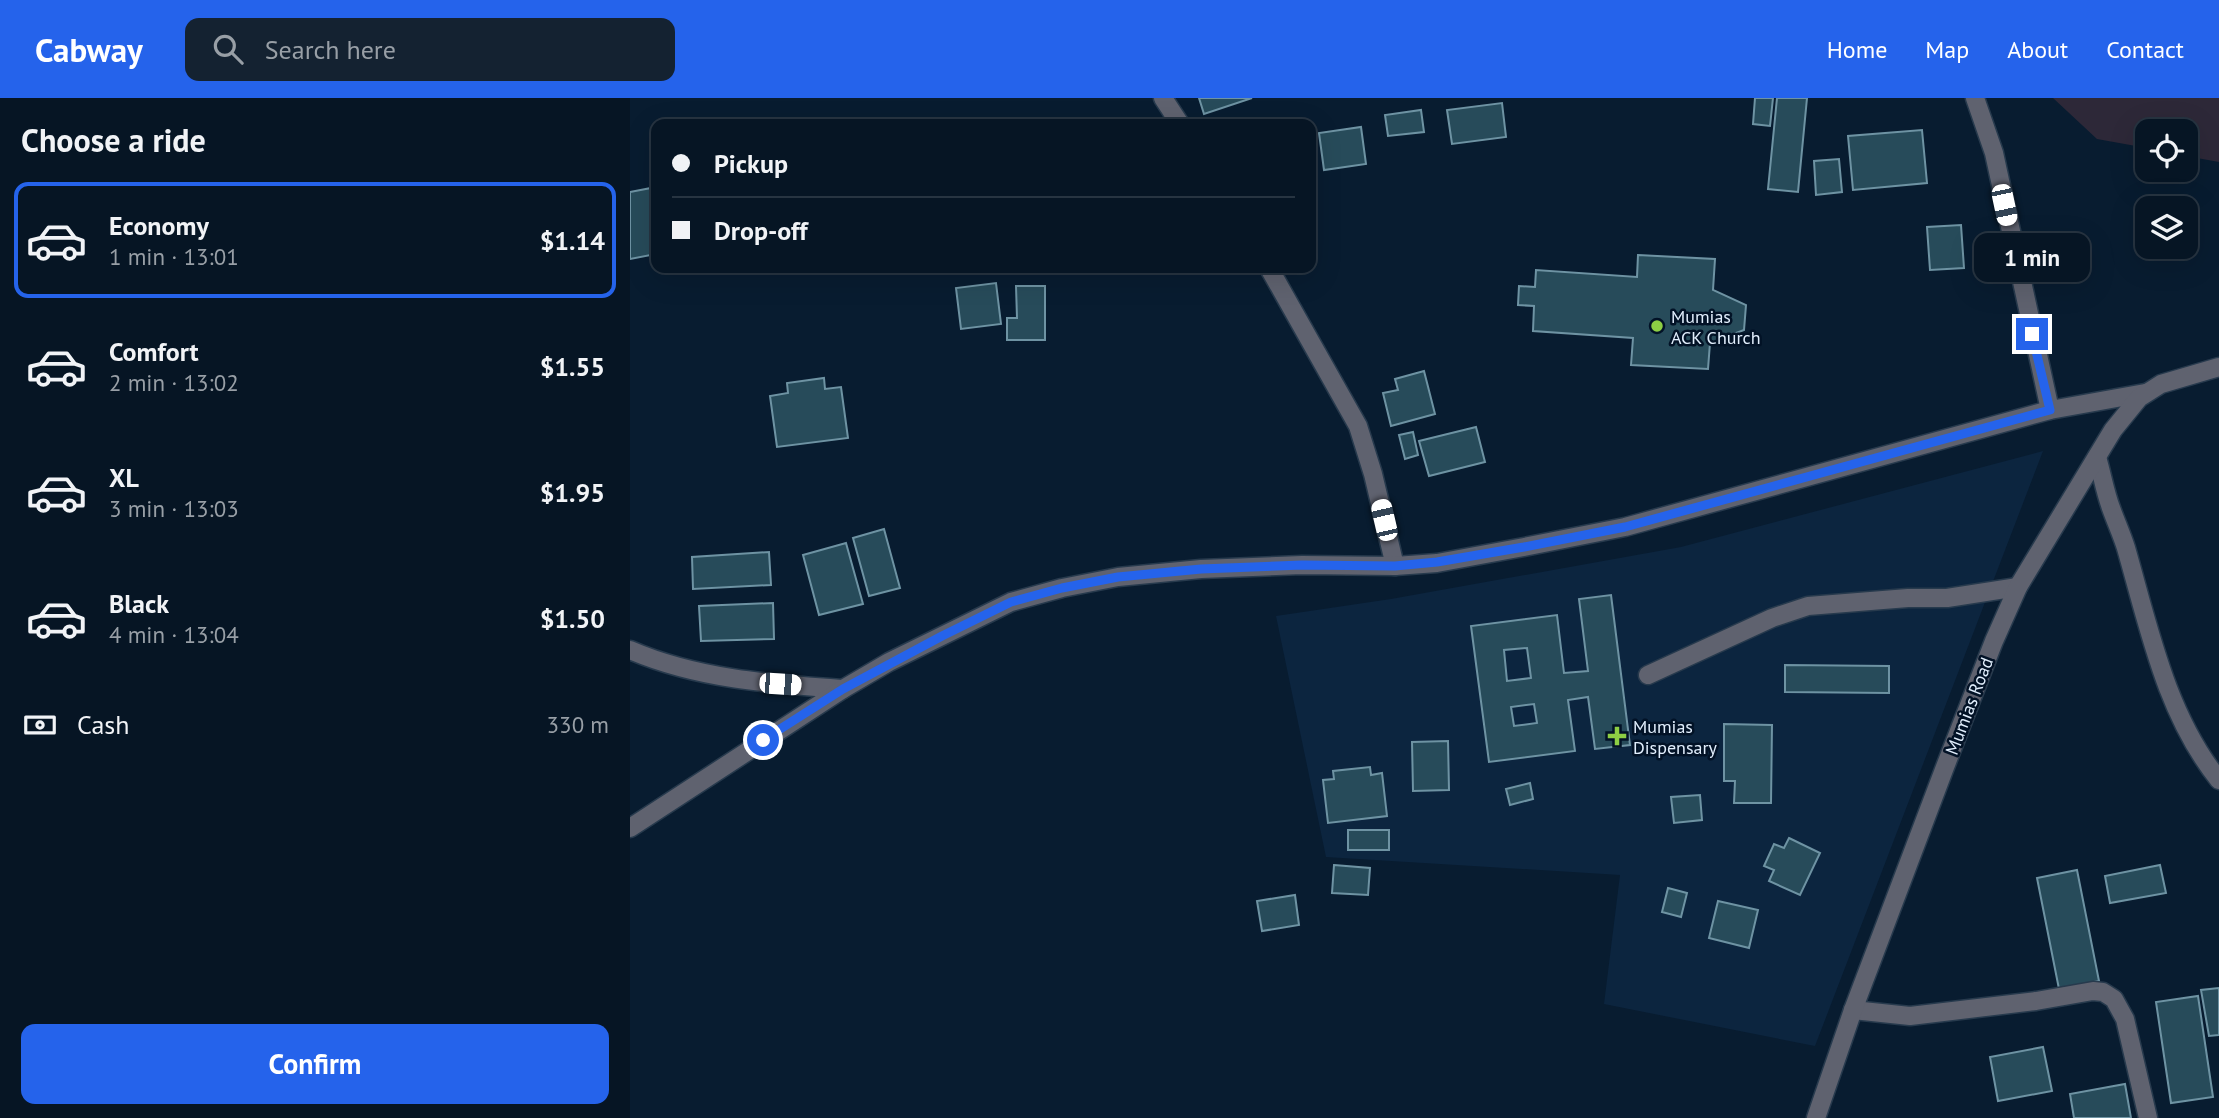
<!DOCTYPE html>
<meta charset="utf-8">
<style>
:root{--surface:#061524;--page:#142231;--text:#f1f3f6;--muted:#989fa6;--line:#273441;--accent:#2563eb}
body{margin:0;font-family:"PT Sans",sans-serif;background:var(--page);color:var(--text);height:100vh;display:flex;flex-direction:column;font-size:26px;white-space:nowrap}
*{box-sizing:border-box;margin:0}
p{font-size:23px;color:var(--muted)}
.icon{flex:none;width:38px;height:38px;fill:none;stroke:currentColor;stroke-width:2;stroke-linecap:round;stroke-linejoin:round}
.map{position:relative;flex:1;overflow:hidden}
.panel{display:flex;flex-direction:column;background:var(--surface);width:630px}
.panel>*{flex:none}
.banner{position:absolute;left:21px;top:21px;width:665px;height:154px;border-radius:14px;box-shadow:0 7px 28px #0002,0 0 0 2px var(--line);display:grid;align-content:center;height:154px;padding:0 21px;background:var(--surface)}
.controls{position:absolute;left:1505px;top:21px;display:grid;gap:14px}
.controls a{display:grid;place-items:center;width:63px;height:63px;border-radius:14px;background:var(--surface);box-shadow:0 7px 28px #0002,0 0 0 2px var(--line);font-size:35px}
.end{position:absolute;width:32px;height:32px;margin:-16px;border:9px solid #2563eb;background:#fff;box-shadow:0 0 0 4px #fff}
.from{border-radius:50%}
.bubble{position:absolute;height:49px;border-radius:14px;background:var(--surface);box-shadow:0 7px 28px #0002,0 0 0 2px var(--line);font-size:23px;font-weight:600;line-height:49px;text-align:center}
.car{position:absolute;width:21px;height:42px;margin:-21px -10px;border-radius:9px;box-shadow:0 0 5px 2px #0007;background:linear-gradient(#fff 24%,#345 0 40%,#fff 0 76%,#345 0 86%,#fff 0)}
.banner b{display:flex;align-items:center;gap:24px;height:66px;font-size:26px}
.banner b+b{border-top:2px solid var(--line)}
.banner i{width:18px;height:18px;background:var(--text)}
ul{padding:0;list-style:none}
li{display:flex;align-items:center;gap:21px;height:116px;margin:0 14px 10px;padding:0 7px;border:4px solid transparent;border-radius:14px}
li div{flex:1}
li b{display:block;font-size:26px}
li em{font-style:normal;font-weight:600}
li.active{border-color:var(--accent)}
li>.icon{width:63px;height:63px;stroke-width:1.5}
h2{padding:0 21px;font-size:32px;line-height:84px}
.pay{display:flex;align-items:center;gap:18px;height:77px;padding:0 21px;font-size:26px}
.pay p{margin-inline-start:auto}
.action{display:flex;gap:14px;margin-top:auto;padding:14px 21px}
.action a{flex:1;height:80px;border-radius:14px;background:var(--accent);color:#fff;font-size:28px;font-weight:600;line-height:80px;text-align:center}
header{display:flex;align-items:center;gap:42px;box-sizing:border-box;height:98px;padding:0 35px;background:var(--accent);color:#fff}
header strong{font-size:33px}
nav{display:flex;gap:38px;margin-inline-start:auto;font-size:24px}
.search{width:490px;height:63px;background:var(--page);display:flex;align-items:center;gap:18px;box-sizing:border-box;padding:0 24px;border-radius:14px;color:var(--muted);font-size:26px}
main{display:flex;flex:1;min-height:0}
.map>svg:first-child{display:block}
</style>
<header>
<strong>Cabway</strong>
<div class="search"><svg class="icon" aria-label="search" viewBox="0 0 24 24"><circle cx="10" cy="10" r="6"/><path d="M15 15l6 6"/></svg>Search here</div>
<nav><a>Home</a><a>Map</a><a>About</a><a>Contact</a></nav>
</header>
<main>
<section class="panel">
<h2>Choose a ride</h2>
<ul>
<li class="active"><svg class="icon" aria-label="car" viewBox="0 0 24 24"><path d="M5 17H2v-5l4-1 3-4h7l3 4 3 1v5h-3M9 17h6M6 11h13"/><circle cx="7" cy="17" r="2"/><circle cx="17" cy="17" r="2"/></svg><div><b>Economy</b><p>1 min · 13:01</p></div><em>$1.14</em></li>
<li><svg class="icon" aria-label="car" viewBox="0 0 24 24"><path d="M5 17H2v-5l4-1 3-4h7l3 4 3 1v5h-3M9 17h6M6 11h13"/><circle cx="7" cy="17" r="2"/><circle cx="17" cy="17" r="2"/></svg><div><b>Comfort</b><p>2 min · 13:02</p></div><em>$1.55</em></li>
<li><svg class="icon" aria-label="car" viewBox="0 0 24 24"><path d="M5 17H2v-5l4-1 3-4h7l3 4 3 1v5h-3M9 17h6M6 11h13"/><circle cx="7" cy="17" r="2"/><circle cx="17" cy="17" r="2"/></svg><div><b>XL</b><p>3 min · 13:03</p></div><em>$1.95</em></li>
<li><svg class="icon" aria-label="car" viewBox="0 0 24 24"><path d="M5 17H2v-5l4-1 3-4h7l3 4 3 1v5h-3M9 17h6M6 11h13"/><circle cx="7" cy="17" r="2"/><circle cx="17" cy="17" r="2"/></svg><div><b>Black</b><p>4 min · 13:04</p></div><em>$1.50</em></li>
</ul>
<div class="pay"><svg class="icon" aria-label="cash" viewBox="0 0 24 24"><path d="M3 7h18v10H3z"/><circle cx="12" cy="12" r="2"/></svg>Cash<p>330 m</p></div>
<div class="action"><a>Confirm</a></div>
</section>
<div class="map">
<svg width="1589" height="1020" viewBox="0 0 1589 1020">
<rect width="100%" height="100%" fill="#081c30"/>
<path fill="#0c253f" d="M1413 353 1185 948 974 906 990 777 696 759 646 518 761 501 1051 449Z"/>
<path fill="#2d2838" d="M1423 0H1589V64L1556 58V33H1517V50L1467 41Z"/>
<g fill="#274b5a" stroke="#6e93a3" stroke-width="2" fill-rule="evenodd">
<path d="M569 0H622L574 16Z"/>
<path d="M1125 0H1143L1140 28 1123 26Z"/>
<path d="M1147 0H1177L1168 94 1138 91Z"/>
<path d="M872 5 876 39 822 46 817 12Z"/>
<path d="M791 12 794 34 758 38 755 17Z"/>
<path d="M731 29 736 66 694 72 689 35Z"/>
<path d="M1292 32 1297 85 1223 92 1218 38Z"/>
<path d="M1209 61 1212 94 1186 97 1184 63Z"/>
<path d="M21 90 24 106 26 105V156L0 161V94Z"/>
<path d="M1331 127 1334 170 1300 172 1297 129Z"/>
<path d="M1008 157 1085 161 1083 192 1116 207 1114 232 1080 245 1078 271 1001 267 1003 240 903 233 904 208 888 207 889 188 905 189 906 172 1007 179Z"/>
<path d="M366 185 371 226 331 231 326 190Z"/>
<path d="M386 188H415V242H377V220H387Z"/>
<path d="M794 273 805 316 761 328 753 295 768 292 765 281Z"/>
<path d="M194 280 195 291 211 289 218 340 147 349 140 298 158 295 157 285Z"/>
<path d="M846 329 855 364 799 378 789 343Z"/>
<path d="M783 334 788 357 775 361 769 337Z"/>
<path d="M254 431 270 490 239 498 223 440Z"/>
<path d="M216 445 233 506 189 517 173 457Z"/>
<path d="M139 454 141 487 63 491 62 459Z"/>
<path d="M981 497 1000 647 965 651 958 599 938 602 945 653 859 664 841 528 927 517 934 575 958 573 949 501ZM897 550 901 580 877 583 874 552ZM904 606 907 625 884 628 881 609Z"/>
<path d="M143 505 144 541 71 543 69 508Z"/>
<path d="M1155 567 1259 568V595L1155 594Z"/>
<path d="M1094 626 1142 627 1141 705H1104L1105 683H1094Z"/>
<path d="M818 643 819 692 783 693 782 644Z"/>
<path d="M740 669 741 677 752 675 757 718 698 725 693 682 704 681 703 673Z"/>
<path d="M900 685 903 701 880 707 876 691Z"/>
<path d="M1070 697 1072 722 1044 725 1041 699Z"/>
<rect x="718" y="732" width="41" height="20"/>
<path d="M1159 740 1190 755 1170 797 1139 783 1144 772 1134 768 1144 746 1154 750Z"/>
<path d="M704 767 740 770 738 797 702 795Z"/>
<path d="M1530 767 1536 795 1480 805 1475 778Z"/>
<path d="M1447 772 1469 883 1429 891 1407 780Z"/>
<path d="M1038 790 1057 795 1051 819 1032 814Z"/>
<path d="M665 797 669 827 632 833 627 803Z"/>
<path d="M1088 803 1128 812 1119 850 1079 840Z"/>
<path d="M1589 890V937L1579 938 1571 892Z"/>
<path d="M1568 898 1583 999 1541 1005 1526 904Z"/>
<path d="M1413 949 1422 993 1368 1003 1360 959Z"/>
<path d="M1495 986 1501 1020H1444L1440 996Z"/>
</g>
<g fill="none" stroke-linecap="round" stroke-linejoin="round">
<defs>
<g id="minor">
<path d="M533 0 550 26"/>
<path d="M1345 0 1364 55 1420 312"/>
<path d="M639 170 728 328 743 376 765 468"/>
<path d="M1467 359C1472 376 1475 394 1481 410 1486 424 1492 437 1496 450 1519 530 1536 616 1589 682"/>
<path d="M0 552C67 581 141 586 213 591"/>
<path d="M1018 577 1142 520 1178 508 1278 500H1317L1388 489"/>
<path d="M0 730 213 591 259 564 381 504 432 490 488 479 571 471 672 467 765 468 807 465 894 449 995 429 1420 312 1515 295"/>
<path d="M1223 912 1280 918 1406 903 1463 893 1473 894 1484 901 1495 921 1518 1020"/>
</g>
<path id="tertiary" d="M1186 1020 1223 912 1315 669 1364 543 1388 489 1483 332 1509 300 1531 286 1589 269"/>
</defs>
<use href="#minor" stroke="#273a4d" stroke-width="21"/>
<use href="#tertiary" stroke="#273a4d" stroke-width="21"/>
<use href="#minor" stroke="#5f626f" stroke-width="18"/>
<use href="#tertiary" stroke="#5f626f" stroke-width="18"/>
</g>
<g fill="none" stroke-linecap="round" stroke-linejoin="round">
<path stroke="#2563eb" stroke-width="9" d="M133 642 213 591 312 538 381 504 432 490 488 479 571 471 672 467 765 468 807 464 894 449 995 429 1420 312 1402 236"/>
</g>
<g fill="#8dce44" stroke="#021226" stroke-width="2.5">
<circle cx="1027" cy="228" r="7"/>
<path d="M983.5 627.5h7v7h7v7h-7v7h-7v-7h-7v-7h7z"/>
</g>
<g text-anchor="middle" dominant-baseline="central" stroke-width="5" stroke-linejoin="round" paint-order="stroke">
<g font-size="18" fill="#e2effd" stroke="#021226" text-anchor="start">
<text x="1041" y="218">Mumias<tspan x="1041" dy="21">ACK Church</tspan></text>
<text x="1003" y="628">Mumias<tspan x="1003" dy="21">Dispensary</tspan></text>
</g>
<g font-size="18" fill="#e2effd" stroke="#021226">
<text transform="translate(1339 608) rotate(-69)">Mumias Road</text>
</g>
</g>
</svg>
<div class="controls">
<a><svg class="icon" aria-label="locate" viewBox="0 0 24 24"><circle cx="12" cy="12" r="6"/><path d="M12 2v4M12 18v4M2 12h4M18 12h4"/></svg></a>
<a><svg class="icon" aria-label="layers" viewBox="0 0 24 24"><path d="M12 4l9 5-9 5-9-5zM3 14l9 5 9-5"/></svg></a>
</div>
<i class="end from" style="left:133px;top:642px"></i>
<i class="end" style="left:1402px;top:236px"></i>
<div class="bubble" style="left:1344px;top:135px;width:116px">1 min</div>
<i class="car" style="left:1374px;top:107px;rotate:168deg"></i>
<i class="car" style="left:754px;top:422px;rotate:347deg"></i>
<i class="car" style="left:150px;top:586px;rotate:94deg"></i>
<div class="banner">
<b><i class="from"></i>Pickup</b>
<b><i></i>Drop-off</b>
</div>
</div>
</main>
